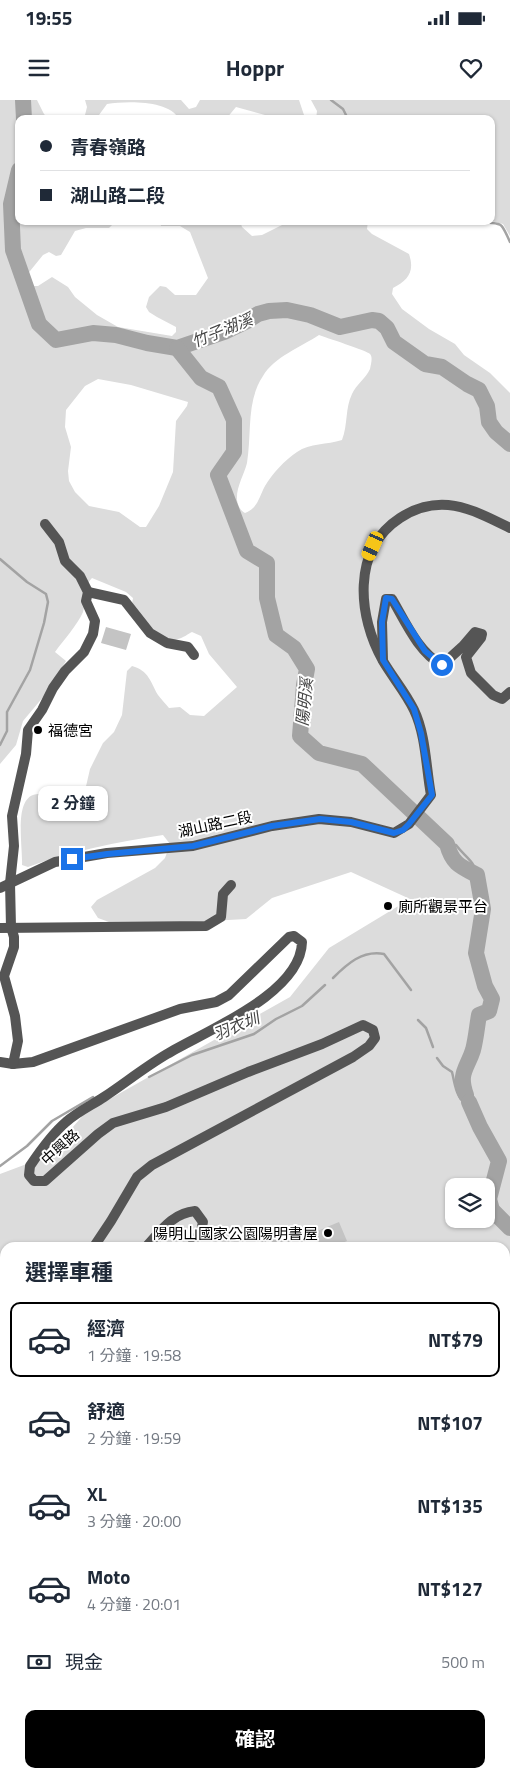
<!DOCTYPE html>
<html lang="zh-TW">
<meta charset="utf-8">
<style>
:root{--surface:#fff;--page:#f2f2f3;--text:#1f2937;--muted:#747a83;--line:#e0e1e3;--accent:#000}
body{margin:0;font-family:"Titillium Web","Noto Sans TC",sans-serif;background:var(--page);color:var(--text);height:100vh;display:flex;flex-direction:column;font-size:19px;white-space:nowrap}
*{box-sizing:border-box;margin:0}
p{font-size:16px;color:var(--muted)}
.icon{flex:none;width:28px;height:28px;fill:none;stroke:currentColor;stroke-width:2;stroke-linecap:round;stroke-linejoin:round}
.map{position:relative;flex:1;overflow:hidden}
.details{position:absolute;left:0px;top:1142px;width:510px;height:536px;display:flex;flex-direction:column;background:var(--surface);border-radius:15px 15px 0 0;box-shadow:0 1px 4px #0004}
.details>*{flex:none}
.hud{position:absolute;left:15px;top:15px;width:480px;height:110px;border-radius:10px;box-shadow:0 1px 4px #0004;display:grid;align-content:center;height:110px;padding:0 25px;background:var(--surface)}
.tools{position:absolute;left:445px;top:1078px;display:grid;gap:10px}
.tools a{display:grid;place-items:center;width:50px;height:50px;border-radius:10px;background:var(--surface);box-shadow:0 1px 4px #0004;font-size:25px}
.end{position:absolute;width:22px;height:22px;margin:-11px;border:6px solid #1a73e8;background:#fff;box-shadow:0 0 0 2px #fff}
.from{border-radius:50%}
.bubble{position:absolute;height:35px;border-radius:10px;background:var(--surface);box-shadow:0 1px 4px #0004;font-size:16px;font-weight:700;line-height:35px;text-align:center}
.car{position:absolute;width:15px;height:30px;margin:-15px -8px;border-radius:6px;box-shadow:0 0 4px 1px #0007;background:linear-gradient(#f5c518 24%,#345 0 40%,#f5c518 0 76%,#345 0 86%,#f5c518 0)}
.hud b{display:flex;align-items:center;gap:18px;height:48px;font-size:19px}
.hud b+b{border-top:1px solid var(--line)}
.hud i{width:12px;height:12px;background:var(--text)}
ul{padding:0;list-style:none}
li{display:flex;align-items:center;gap:15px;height:75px;margin:0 10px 8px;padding:0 15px;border:2px solid transparent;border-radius:10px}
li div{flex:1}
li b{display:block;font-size:19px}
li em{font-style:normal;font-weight:700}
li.selected{border-color:var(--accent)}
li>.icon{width:45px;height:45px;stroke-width:1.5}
h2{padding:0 25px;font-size:22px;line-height:60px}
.pay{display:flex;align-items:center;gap:12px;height:55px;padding:0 25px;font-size:19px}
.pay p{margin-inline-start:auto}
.button{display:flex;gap:10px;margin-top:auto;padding:10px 25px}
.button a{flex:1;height:58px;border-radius:10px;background:var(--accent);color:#fff;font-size:20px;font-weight:700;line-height:58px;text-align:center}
.status{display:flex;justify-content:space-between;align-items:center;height:35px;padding:0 25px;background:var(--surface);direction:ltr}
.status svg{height:14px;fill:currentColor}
header{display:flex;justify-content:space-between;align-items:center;height:65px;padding:0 25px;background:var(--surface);font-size:22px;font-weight:700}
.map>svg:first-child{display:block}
</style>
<div class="status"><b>19:55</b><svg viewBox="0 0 49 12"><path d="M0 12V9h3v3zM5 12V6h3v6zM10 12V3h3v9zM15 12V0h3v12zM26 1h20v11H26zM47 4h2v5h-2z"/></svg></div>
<header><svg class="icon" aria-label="menu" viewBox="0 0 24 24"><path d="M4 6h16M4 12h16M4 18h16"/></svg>Hoppr<svg class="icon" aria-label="heart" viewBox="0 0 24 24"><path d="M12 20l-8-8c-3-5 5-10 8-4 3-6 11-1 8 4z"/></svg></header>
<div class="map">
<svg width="510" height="1678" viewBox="0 0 510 1678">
<rect width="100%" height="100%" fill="#fff"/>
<g fill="#dcdcdc" fill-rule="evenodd">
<path d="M0 0H37L44 14 49 19H19V121H116L109 128H86L75 131 61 155 56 156 49 152 43 155 26 176 34 186H38L52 177 68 187 75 197 97 215 118 227 172 236 176 232V227L157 217 149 212 146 207 149 197 160 186 166 187 175 195H196L208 178 190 132 180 126H161L160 123 162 121H240L242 127 252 136 262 135 290 121H368L367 129 372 134 409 154C415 172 408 180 393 188L392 194 402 209 429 229 455 244 464 255 490 273 510 293V1353H505V1148H5V1674H292L287 1678H0V1074L48 1056 85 1013 290 897 329 848 410 799 351 772 272 798 246 819 192 822H109L98 818 91 807 97 800 155 768 165 758 170 744 163 735C117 742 71 751 28 767L22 765C23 747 14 702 33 695 38 692 74 695 84 695L90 669 103 643 114 632 122 615 127 571 132 566C149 571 150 581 158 595 161 599 165 603 169 608L180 607 190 615 204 616 237 587 209 554 201 536 192 532C188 534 183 538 178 539 157 545 142 517 132 504L133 498 126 492 92 478C82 488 87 500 83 512 78 524 63 541 55 552L66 561 44 596 23 621 16 645 0 664ZM319 235C324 237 368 251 370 254 373 257 371 264 370 269 366 278 356 285 352 294 345 308 348 325 342 340 327 345 310 343 297 352 285 360 272 374 265 386 259 397 258 408 245 413 240 410 238 406 237 400 236 387 244 375 247 363 252 334 246 301 263 276 274 257 301 247 319 235ZM98 279 131 285 188 302 187 306 176 321 173 372 159 406 146 427H140L119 412 89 406 75 392 69 381 68 371 71 347 65 327 66 310 85 286ZM454 1086H486V1119H454Z"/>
<path d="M85 0H181L189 9 196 7 200 0H299L305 18 269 19 265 15 236 7 226 19H179C169 0 127 1 107 4L99 15V19H84L87 7Z"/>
<path d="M311 0H510V136L503 124 491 121V19H316L317 11Z"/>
<path d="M510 1583V1678H422L426 1674H505V1589Z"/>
</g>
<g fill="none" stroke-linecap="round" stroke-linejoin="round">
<g stroke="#a3a3a3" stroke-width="2.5">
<path d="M331 0 343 9 348 19"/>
<path d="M478 121C502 126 499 117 510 142"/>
<path d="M0 459 27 482 46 494 48 502 44 523 30 570 7 612V631L0 645"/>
<path d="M447 744 456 745C465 757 474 760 477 775"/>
<path d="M333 878C347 864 362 850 384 854L411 890"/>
<path d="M418 920 426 928 433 947"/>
<path d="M437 958 443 966 452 972C456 988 455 999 473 1008"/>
<path d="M149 977 192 955 254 934 276 919 302 906 325 885"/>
<path d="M0 1066 27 1046 52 1021 93 997"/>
<path d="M505 1374 510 1369"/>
<path d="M510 1457C505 1476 503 1496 510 1514"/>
<path d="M0 1600 5 1605"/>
<path d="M64 1674 70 1678"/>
<path d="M441 1678 445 1674"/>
</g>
<g stroke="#a3a3a3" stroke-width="16">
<path d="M23 0 24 19"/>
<path d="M19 70 11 104 13 150 39 224 56 240 93 233 116 235 147 243 177 248 224 232 247 221 258 214 269 211 287 210 310 215 340 227 372 220 379 221 387 228 394 242 425 264 442 267 467 284 479 290 487 306 489 322 496 332 510 344"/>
<path d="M177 248 201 278 219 287 234 320V352L218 375 247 451 267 463V498L276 535 294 548 307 569 304 585 300 636 319 653 362 664 447 744C452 763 459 766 477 775L483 809 476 853 485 886 492 899 489 911 479 915C477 926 476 939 473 950 467 969 458 973 466 995"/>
<path d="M469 1002 480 1027 499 1061 489 1099 492 1110 510 1128"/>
</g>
</g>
<g fill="#c4c4c4">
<path d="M106 527 131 534 126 550 101 543Z"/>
<path d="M339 1122 347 1141 340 1144 341 1148H331L329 1143 318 1148H229L272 1130 277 1143 292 1137 293 1141Z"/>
</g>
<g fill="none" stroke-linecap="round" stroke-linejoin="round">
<g stroke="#555" stroke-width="10">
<path d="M88 492 124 500 150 533 167 543 188 547 194 555"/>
<path d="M383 560 382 522 386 499H392C405 521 418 552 442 565L463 546 475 532 482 534 481 538 466 557 471 573 493 595 502 599 510 592"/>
<path d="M0 828 206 826 221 817 223 794 231 785"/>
<path d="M0 962 13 964 33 962 180 909 216 902 229 895 289 837 294 836 302 842C301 894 205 931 167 954 145 967 125 983 104 997 92 1005 77 1012 66 1022 52 1034 40 1051 30 1066L29 1075 34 1081H45L98 1034 113 1023 166 1007 248 972 322 944 363 925 373 930 375 938 369 946 353 957 152 1065 137 1077 111 1121 93 1148"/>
<path d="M13 964 18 941 15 916 4 876 14 847V837L11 827 10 783 14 746 12 716 26 654 28 630 42 610 53 588 65 571 84 552 93 534 95 521 86 501 88 492 80 476 65 461 59 442 45 424"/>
<path d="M145 1148C160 1132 172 1113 195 1111L203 1122 201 1131 190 1148"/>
<path d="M5 1273 1 1283 3 1292 5 1294"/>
<path d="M132 1678V1674"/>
<path d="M300 1678 301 1674"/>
</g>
<path stroke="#555" stroke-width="10" d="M0 788 55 762 107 753 193 746 272 726 319 719 351 722 394 733 409 724 431 695C426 668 426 635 414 610 406 593 393 578 383 561 358 517 351 450 400 418 440 392 472 409 510 428"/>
</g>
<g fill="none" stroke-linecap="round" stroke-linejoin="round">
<path stroke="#1a73e8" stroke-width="6" d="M72 759 107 754 193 746 272 726 320 719 351 722 394 733 403 730 409 724 432 695 421 633 414 609 383 560 382 522 386 498 392 499 425 551 442 565"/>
</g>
<g fill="#000" stroke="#fff" stroke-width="2">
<circle cx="38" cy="630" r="5"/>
<circle cx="388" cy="806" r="5"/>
<circle cx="328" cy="1133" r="5"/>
</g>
<g text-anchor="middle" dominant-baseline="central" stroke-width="4" stroke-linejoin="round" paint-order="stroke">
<g font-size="15" fill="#000" stroke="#fff" text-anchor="start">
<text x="48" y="630">福德宮</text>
<text x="398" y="806">廁所觀景平台</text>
<text x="318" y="1133" text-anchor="end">陽明山國家公園陽明書屋</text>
</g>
<g font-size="15" fill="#000" stroke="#fff">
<text transform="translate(215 724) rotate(-12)">湖山路二段</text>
<text transform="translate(60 1047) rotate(-42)">中興路</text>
</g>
<g font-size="16" font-style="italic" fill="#444" stroke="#fff">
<text transform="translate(222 230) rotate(-22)">竹子湖溪</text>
<text transform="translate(304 602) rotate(-84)">陽明溪</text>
<text transform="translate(236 926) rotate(-22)">羽衣圳</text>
</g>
</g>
</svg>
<div class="tools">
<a><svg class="icon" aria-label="layers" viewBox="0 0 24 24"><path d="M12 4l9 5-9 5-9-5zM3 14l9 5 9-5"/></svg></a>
</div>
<i class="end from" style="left:442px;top:565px"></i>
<i class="end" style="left:72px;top:759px"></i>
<div class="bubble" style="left:38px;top:686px;width:70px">2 分鐘</div>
<i class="car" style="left:373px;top:446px;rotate:204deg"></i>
<div class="hud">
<b><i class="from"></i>青春嶺路</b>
<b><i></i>湖山路二段</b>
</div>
<section class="details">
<h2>選擇車種</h2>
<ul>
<li class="selected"><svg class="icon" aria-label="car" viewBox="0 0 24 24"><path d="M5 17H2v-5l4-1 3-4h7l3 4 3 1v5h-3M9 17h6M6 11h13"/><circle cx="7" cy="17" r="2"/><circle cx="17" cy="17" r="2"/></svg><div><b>經濟</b><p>1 分鐘 · 19:58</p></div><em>NT$79</em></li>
<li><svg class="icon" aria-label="car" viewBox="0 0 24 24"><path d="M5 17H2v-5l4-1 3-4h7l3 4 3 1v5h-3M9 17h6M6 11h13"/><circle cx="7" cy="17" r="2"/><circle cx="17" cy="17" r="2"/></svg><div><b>舒適</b><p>2 分鐘 · 19:59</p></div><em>NT$107</em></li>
<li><svg class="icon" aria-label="car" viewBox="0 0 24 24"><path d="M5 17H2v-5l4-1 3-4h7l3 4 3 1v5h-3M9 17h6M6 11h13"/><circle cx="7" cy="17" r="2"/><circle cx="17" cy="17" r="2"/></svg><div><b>XL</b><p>3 分鐘 · 20:00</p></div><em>NT$135</em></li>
<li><svg class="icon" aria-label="car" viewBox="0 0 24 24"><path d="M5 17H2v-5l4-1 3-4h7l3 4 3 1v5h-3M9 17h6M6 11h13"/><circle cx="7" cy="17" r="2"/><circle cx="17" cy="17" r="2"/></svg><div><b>Moto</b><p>4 分鐘 · 20:01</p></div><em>NT$127</em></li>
</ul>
<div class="pay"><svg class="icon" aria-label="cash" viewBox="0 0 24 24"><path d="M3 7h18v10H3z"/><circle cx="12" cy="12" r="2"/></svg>現金<p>500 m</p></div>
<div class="button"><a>確認</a></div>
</section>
</div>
